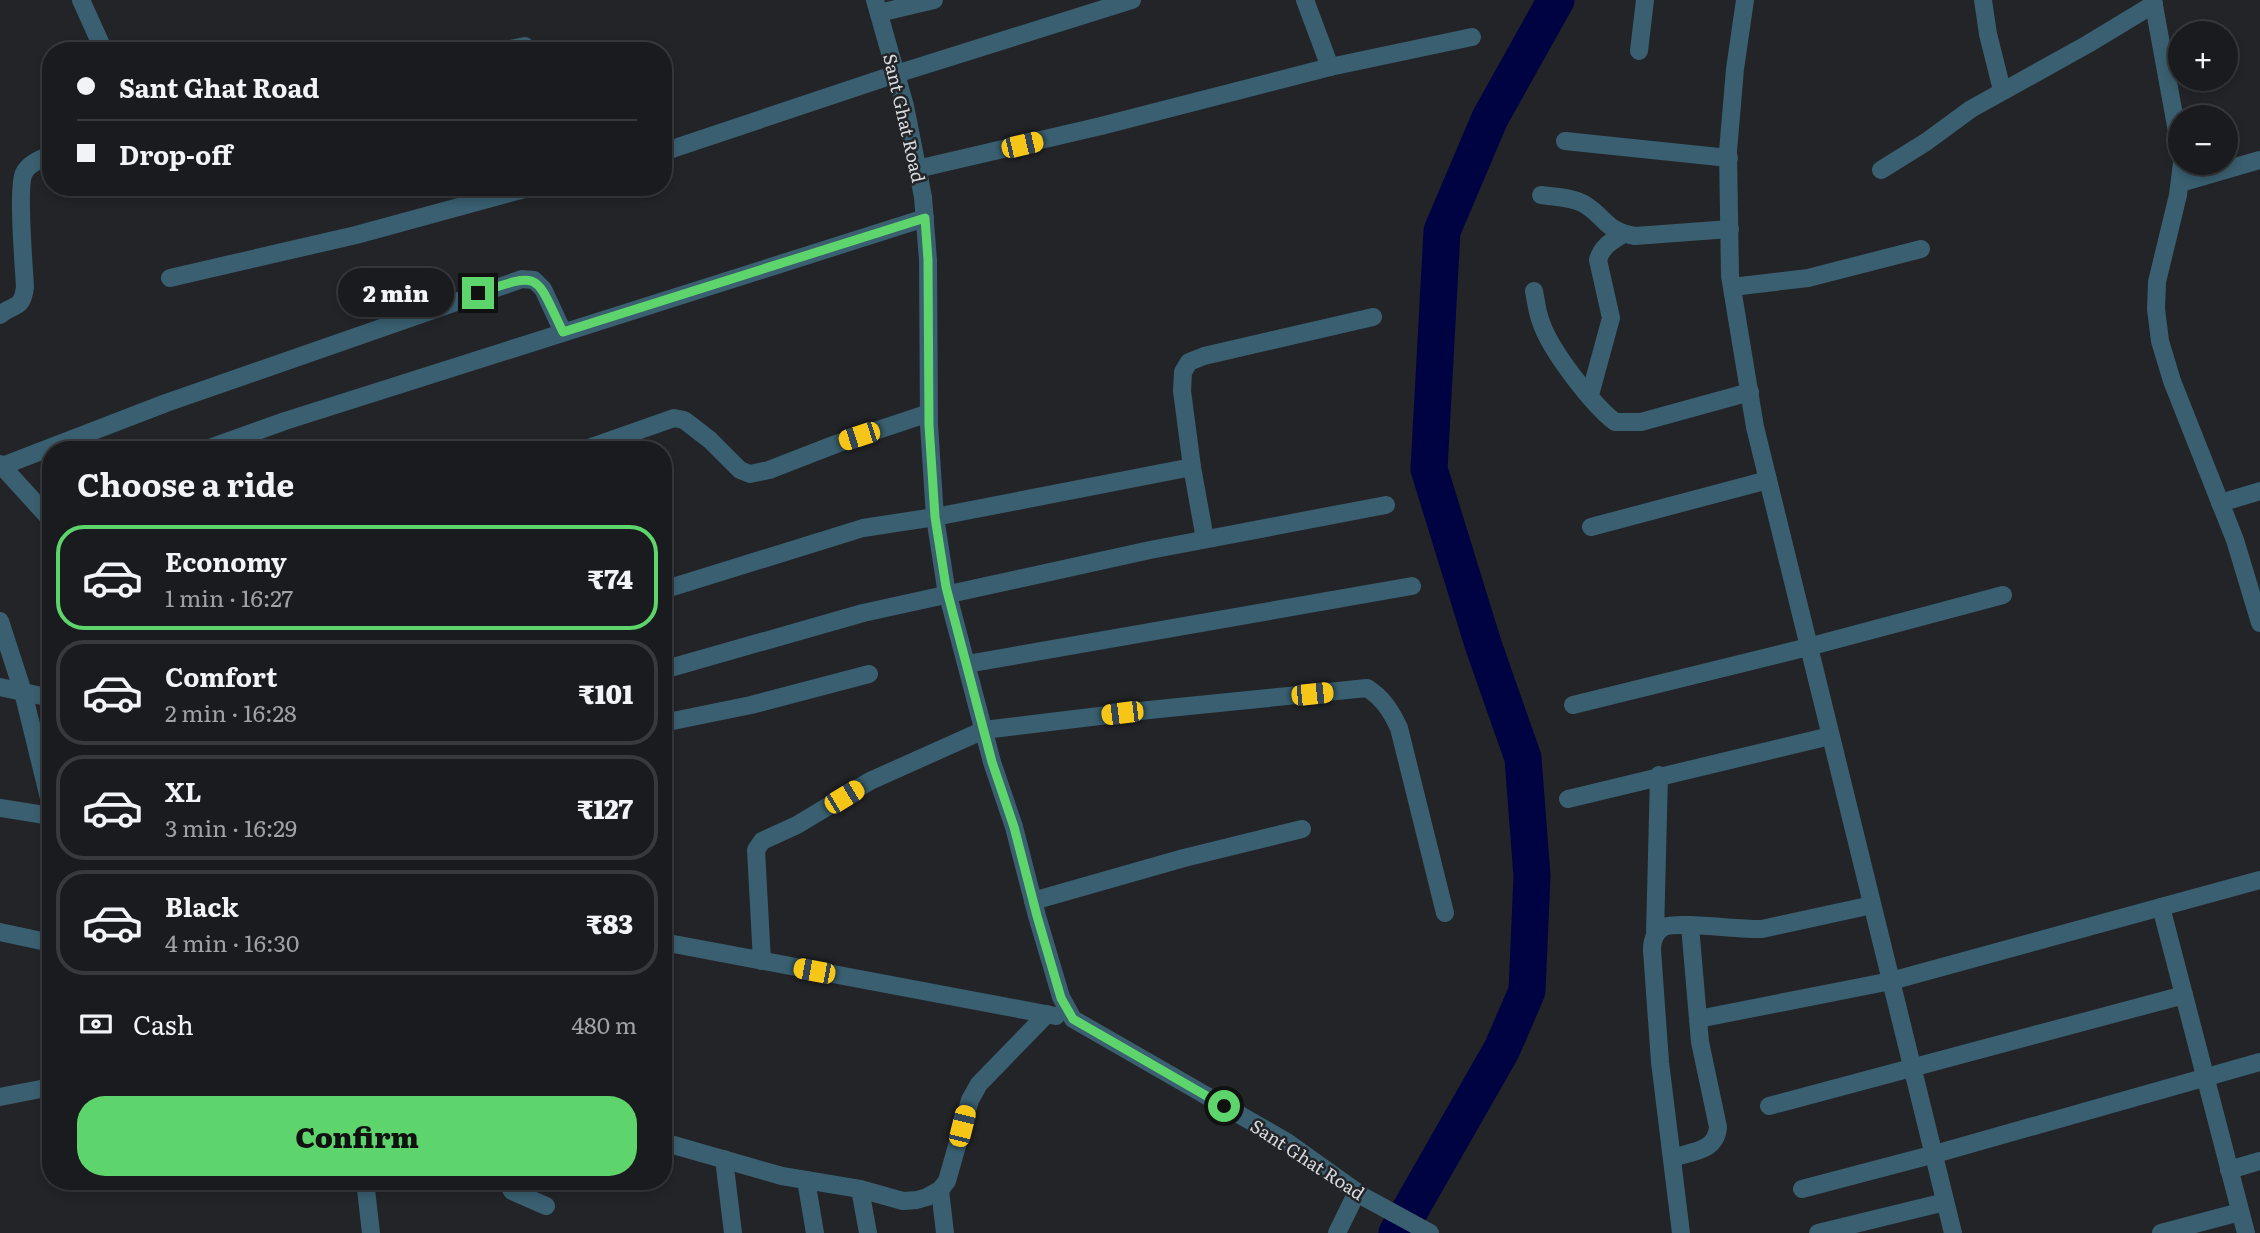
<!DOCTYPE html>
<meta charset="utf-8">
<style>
:root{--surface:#1a1b1e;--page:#232427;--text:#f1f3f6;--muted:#9fa1a4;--line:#38393c;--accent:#5ed56c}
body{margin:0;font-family:Literata,serif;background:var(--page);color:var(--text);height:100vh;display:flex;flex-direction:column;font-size:26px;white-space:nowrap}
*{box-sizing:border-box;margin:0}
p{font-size:23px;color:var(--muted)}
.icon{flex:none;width:38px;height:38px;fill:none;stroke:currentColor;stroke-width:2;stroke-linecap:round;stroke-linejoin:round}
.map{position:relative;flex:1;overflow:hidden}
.details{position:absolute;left:42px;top:441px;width:630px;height:749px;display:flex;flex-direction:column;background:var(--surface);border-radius:28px;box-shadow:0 4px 10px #0003,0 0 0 2px var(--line)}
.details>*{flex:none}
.banner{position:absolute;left:42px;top:42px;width:630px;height:154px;border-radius:28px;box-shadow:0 4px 10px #0003,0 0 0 2px var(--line);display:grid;align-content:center;height:154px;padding:0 35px;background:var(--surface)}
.controls{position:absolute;left:2168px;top:21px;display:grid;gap:14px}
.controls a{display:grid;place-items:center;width:70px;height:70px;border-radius:50%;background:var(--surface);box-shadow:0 4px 10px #0003,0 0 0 2px var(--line);font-size:35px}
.end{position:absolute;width:32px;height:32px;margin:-16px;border:9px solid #5ed56c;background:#111;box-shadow:0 0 0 4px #111}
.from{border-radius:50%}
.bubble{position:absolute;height:49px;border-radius:24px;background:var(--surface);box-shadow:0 4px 10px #0003,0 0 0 2px var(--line);font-size:23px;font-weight:800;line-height:49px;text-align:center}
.car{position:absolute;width:21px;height:42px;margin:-21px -10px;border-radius:9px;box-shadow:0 0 5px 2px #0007;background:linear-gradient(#f5c518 24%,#345 0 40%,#f5c518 0 76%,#345 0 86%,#f5c518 0)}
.banner b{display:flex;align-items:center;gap:24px;height:66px;font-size:26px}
.banner b+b{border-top:2px solid var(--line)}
.banner i{width:18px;height:18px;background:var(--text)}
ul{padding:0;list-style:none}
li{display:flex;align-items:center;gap:21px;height:105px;margin:0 14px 10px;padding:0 21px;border:4px solid var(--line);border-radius:28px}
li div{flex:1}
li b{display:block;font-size:26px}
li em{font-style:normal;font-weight:800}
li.current{border-color:var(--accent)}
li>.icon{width:63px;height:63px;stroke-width:1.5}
h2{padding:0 35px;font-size:32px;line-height:84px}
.pay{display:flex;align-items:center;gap:18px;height:77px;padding:0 35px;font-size:26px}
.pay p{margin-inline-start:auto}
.button{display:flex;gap:14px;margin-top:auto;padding:14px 35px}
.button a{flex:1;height:80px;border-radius:28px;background:var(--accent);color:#111;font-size:28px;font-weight:800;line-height:80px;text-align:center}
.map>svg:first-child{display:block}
</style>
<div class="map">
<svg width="2260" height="1233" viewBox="0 0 2260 1233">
<rect width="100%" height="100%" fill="#222428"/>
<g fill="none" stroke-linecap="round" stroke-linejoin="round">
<path stroke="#000341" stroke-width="37" d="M1397 1233 1502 1049 1527 991 1532 876 1523 758 1483 644 1429 469 1442 231 1490 118 1556 0"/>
<g stroke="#395f70" stroke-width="18">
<path d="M81 0 104 51"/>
<path d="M1305 0 1330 67"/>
<path d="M1745 0 1735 69 1728 151 1730 276 1755 427 1953 1233"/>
<path d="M1983 0 1988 34 2002 90"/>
<path d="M2153 0 2180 148"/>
<path d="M879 13 934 0"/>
<path d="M500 51 525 46"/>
<path d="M1639 51 1645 0"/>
<path d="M1565 141 1729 158"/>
<path d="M663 152 896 74 1132 0"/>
<path d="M2182 163 2178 195 2157 282 2156 309 2160 341 2172 381 2235 540 2260 623"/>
<path d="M917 169 1101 126 1330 67 1472 37"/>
<path d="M1881 170 1926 142 1971 109 2088 44 2154 4"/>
<path d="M2180 183 2260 160"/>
<path d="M1541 195C1555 197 1572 197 1584 204 1606 217 1605 231 1635 236L1730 229"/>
<path d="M170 278 356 235 532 187"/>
<path d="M1732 287 1808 278 1921 249"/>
<path d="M1534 291C1536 301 1537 312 1541 322 1550 350 1592 404 1615 422H1641L1750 392"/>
<path d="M0 315C15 303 22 310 25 287 24 267 17 187 24 173 29 163 41 159 51 155"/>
<path d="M1590 395 1611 318 1598 260C1602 246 1612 241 1623 234"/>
<path d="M204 450 285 421 925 218"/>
<path d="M583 450 674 418 684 420 710 440 740 470 750 474 769 470 836 444 929 413"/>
<path d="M0 464 51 520"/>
<path d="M2 466 166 403 522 279 534 280 543 289 563 332"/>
<path d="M2220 503 2260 491"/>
<path d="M1591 527 1768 480"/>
<path d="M1205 539 1192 467 1182 391 1183 372 1189 362 1204 356 1373 317"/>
<path d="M663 590 863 528 935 517 1192 467"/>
<path d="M0 621 23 692 51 806"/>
<path d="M967 664 1412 586"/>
<path d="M663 670 863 613 1150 550 1386 505"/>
<path d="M0 687 51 698"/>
<path d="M1573 705 1808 647 2003 595"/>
<path d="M663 723 751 705 869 674"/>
<path d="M1568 799 1830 736"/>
<path d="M0 808 51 816"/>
<path d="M1033 901 1184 858 1302 829"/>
<path d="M2161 907 2246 1233"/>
<path d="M0 932 51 943"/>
<path d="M1655 935 1659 775"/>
<path d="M663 942 1056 1016"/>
<path d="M762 961 756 850 762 841 797 825 870 781 984 730 1149 710 1367 688C1383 698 1391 711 1399 728L1445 913"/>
<path d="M1698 1019 1891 981 2260 880"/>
<path d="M0 1097 51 1087"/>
<path d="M1769 1106 2184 995"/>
<path d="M663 1142 782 1176 860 1189 903 1201 917 1200 927 1197 940 1190 947 1181 970 1100 979 1084 1047 1014"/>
<path d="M1672 1158C1692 1151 1716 1152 1718 1127L1700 1042 1690 926"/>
<path d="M724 1159 733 1233"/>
<path d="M2229 1170 2260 1161"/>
<path d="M806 1180 815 1233"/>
<path d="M365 1181 371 1233"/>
<path d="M507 1181 512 1191 546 1206"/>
<path d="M860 1189 868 1233"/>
<path d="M1802 1189 1935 1154 2260 1062"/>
<path d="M940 1190 945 1233"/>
<path d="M1337 1233 1357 1192"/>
<path d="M1681 1233 1660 1062 1652 950C1652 941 1654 932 1664 927 1678 921 1741 930 1762 929L1872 905"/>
<path d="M1818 1233 1945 1202"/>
<path d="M2161 1233 2240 1212"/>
</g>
<path stroke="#395f70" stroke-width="18" d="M875 0 905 106 923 197 928 260 929 425 935 517 946 588 992 762 1014 827 1037 916 1061 997 1073 1019 1287 1142 1364 1197 1430 1233"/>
</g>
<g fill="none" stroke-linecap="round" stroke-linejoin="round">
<path stroke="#5ed56c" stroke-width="9" d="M478 293C542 272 534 272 563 332L925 218 928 260 929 425 935 517 946 587 992 762 1014 827 1037 916 1061 998 1073 1019 1224 1106"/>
</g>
<g text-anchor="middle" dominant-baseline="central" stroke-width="5" stroke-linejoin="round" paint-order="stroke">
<g font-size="18" fill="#d9dadd" stroke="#222428">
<text transform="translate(905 118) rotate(77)">Sant Ghat Road</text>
<text transform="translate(1308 1159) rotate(33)">Sant Ghat Road</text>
</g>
</g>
</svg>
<div class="controls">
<a>+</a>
<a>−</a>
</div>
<i class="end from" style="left:1224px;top:1106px"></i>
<i class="end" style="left:478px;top:293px"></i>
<div class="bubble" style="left:338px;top:268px;width:116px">2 min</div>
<i class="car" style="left:1022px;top:145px;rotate:77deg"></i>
<i class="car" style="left:859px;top:436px;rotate:252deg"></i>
<i class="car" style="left:1312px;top:694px;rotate:84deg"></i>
<i class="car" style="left:1122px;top:713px;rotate:263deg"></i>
<i class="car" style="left:844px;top:797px;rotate:59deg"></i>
<i class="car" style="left:814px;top:971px;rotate:281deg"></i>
<i class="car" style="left:962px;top:1126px;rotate:14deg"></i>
<div class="banner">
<b><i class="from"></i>Sant Ghat Road</b>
<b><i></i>Drop-off</b>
</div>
<section class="details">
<h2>Choose a ride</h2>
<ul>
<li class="current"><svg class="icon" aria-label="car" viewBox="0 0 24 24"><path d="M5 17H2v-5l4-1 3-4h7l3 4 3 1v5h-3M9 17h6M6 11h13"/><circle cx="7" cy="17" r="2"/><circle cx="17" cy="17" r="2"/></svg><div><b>Economy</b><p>1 min · 16:27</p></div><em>₹74</em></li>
<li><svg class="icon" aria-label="car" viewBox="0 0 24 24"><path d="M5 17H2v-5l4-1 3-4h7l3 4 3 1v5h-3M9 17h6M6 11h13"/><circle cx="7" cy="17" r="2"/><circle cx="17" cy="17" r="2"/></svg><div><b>Comfort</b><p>2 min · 16:28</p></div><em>₹101</em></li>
<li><svg class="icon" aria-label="car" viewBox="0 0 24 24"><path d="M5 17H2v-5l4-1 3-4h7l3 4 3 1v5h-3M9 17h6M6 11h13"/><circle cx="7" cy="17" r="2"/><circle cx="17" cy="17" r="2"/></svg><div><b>XL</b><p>3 min · 16:29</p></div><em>₹127</em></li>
<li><svg class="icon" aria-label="car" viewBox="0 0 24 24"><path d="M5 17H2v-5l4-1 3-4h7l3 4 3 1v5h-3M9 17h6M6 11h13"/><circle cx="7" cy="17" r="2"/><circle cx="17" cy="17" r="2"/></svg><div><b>Black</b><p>4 min · 16:30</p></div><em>₹83</em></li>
</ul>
<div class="pay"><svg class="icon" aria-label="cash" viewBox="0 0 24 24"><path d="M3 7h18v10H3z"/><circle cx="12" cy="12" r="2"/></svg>Cash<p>480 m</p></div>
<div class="button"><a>Confirm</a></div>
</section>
</div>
